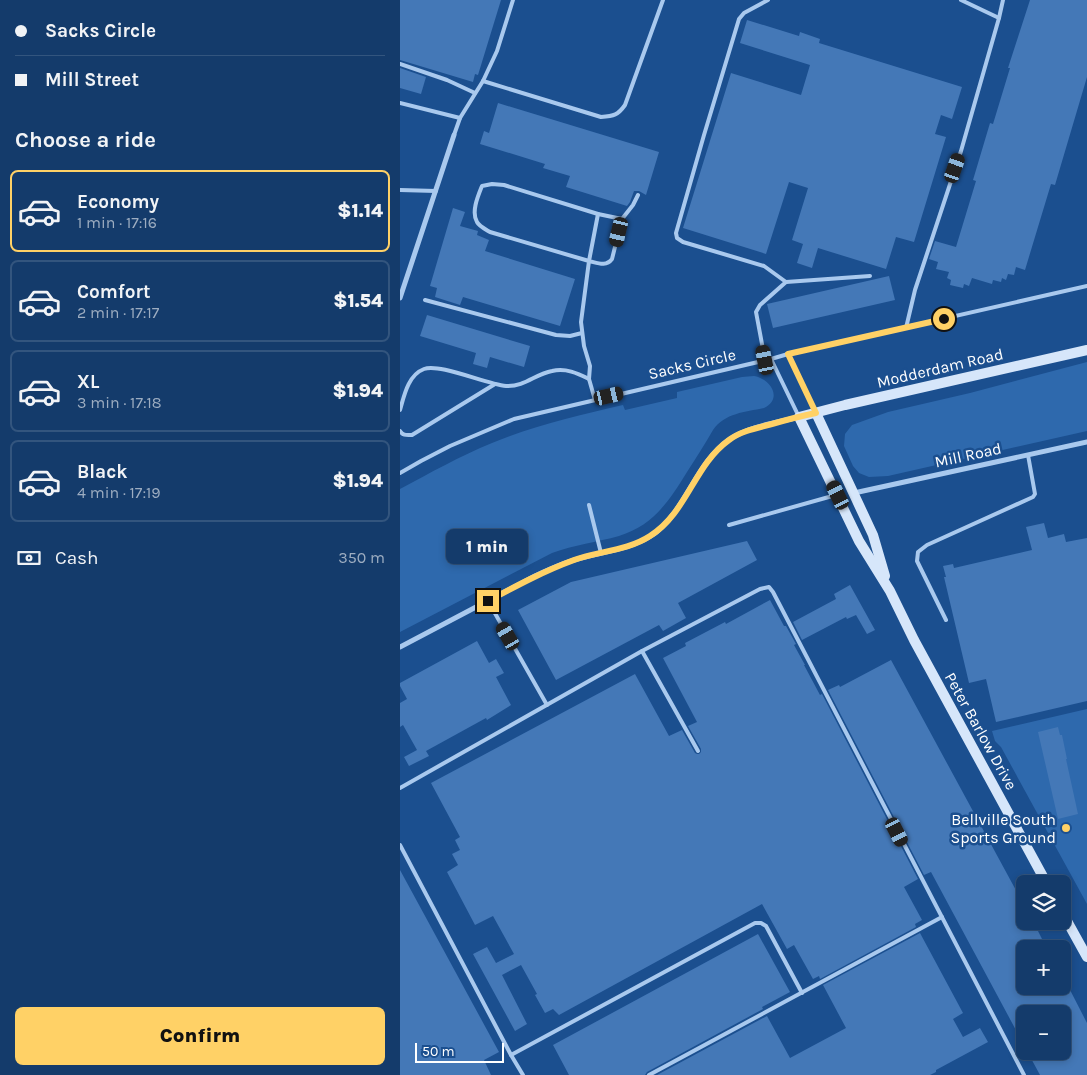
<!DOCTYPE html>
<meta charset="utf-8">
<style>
:root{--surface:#143b6b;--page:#214673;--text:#f1f3f6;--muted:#9dadc1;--line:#33557e;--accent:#ffd166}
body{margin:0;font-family:Karla,sans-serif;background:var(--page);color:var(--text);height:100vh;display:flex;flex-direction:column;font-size:19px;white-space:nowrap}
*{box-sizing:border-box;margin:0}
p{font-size:16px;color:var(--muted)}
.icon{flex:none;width:28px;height:28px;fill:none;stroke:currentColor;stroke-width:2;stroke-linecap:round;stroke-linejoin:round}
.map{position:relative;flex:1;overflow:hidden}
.panel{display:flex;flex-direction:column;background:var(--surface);width:400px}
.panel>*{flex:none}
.guide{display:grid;align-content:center;height:110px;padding:0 15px;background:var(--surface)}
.buttons{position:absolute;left:616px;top:875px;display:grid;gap:10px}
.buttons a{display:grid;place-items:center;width:55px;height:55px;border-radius:8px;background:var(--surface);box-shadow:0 2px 8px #0003,0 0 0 1px var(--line);font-size:25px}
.scale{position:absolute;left:15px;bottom:12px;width:89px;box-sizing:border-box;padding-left:5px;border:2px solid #fff;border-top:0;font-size:14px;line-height:18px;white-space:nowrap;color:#fff;-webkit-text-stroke:4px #1b4f8f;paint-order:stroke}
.end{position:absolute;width:22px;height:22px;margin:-11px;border:6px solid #ffd166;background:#111;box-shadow:0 0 0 2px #111}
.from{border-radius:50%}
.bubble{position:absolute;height:35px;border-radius:8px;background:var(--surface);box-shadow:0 2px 8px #0003,0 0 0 1px var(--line);font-size:16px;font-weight:800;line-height:35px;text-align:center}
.car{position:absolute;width:15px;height:30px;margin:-15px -8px;border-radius:6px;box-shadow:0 0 4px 1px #0007;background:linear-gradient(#222 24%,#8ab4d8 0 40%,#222 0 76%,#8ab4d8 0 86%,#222 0)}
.guide b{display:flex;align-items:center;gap:18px;height:48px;font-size:19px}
.guide b+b{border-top:1px solid var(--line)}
.guide i{width:12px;height:12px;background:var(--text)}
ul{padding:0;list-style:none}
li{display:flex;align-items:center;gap:15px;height:82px;margin:0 10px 8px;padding:0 5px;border:2px solid var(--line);border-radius:8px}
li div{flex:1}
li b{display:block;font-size:19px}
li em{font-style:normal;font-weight:800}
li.active{border-color:var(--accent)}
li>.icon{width:45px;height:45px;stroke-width:1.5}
h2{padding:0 15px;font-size:22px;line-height:60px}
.pay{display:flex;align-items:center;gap:12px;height:55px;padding:0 15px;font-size:19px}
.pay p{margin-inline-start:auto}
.primary-button{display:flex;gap:10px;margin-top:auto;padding:10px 15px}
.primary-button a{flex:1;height:58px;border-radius:8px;background:var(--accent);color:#111;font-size:20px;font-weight:800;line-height:58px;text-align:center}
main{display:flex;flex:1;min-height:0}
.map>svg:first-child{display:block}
</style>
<main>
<section class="panel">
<div class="guide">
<b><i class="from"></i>Sacks Circle</b>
<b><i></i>Mill Street</b>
</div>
<h2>Choose a ride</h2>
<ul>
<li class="active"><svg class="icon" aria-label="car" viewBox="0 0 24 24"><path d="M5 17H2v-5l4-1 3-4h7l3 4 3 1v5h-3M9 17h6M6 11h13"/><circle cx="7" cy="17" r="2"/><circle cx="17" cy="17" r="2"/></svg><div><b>Economy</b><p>1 min · 17:16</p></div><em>$1.14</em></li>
<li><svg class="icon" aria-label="car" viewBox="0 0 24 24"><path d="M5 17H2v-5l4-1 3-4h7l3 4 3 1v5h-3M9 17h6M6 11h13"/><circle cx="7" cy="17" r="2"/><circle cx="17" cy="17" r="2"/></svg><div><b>Comfort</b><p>2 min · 17:17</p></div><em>$1.54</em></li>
<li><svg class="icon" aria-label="car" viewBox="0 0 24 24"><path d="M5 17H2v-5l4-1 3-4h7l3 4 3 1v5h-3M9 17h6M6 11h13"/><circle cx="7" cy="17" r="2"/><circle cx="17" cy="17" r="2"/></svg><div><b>XL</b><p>3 min · 17:18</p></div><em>$1.94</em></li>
<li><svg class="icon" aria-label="car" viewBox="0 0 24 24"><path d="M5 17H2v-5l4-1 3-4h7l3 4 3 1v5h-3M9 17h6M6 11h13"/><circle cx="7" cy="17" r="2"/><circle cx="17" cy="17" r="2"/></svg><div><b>Black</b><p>4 min · 17:19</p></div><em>$1.94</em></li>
</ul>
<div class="pay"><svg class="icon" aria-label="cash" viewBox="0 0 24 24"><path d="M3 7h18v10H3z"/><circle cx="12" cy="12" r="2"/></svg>Cash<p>350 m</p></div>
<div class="primary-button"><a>Confirm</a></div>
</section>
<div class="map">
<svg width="687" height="1075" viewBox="0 0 687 1075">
<rect width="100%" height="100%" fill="#1b4f8f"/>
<g fill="#2e69ad">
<path d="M687 362V431L488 476 469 477 459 473 453 466 444 446 445 434 452 425 488 412 570 393Z"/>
<path d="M354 376C371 379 383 399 364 408 345 412 325 413 313 430 305 444 296 458 287 472 269 501 254 525 219 536 197 542 174 545 152 553L0 632V489C30 473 60 456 92 443 133 426 180 415 223 405L225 410 277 398V392L342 377Z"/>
<path d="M687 709V904L601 747 595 741 592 731Z"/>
</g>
<g fill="#4478b7">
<path d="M0 0H101L78 75 75 74 73 82 0 60Z"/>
<path d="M630 0H687V77L655 185 651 184 625 270 616 267 614 275 608 274 606 280 602 278 601 282 593 280 592 284 572 278 569 286 564 284 563 288 550 285 551 280 547 278 549 272 536 269 538 262 529 259 535 241 556 247 576 181 573 180 590 123 593 124 610 68H608Z"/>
<path d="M347 20 399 36 400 32 420 39 419 43 562 87 552 119 541 115 535 134 546 137 514 242 496 237 486 269 418 248 412 268 397 263 403 244 392 240 408 188 389 182 366 254 283 228 331 73 401 95 410 65 340 43Z"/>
<path d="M0 68 26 77 21 94 0 88Z"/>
<path d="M98 103 259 152 246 195 239 191H234L230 202 227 206 166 187 170 176 143 168 145 164 80 144 84 131 89 133Z"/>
<path d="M53 208 65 212 60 226 78 231 77 235 89 240 85 251 175 279 160 326 63 297 60 305 35 297 37 288 30 286Z"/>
<path d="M489 276 495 300 373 328 367 304Z"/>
<path d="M27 315 130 346 124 367 90 357 87 368 73 364 76 353 20 336Z"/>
<path d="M644 523 648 538 664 534 666 542 687 538V701L596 722 586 679 569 683 544 577H546L543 566 553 564 554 568 632 550 626 527Z"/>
<path d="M347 541 357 560 278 603 286 618 263 631 259 625 156 680 118 610 171 582Z"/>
<path d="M450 585 475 630 467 634 456 615 447 619 446 617 402 640 393 622 436 599 434 594Z"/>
<path d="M370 600 384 626H386L396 644 394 645 405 665H404L420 695 422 694 518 879 504 887 522 920 515 924 516 927 420 979 419 976 413 979 394 945 387 949 362 904 159 1015 153 1009 145 1013 135 995 137 994 121 965 102 975 127 1024 115 1031 73 954 87 947 96 963 114 954 93 916 75 925 47 872 58 865 52 854 60 850 55 840 60 837 31 783 235 674 269 736 282 730 295 753 297 754H299L301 752V749L288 726 297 722 263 658 286 646 285 643 325 622 326 624Z"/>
<path d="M77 641 89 663 96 659 104 673 96 677 111 705 87 720 86 718 26 751 29 756 9 766 4 757 17 750 3 725 0 727V703L7 699 0 686V683Z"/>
<path d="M491 660 625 907V921H633L647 949H625V986H668L687 1023V1075H640L627 1051H662V1014H625V1047L531 872 524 875 428 690 439 685 440 687Z"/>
<path d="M658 727 660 735H662L667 759H666L678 814 658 819 638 732Z"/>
<path d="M0 870 99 1052 84 1060 91 1075H0Z"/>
<path d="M520 933 563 1013 553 1019 563 1037 580 1028 588 1042 536 1070V1072L530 1075H257L367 1016 390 1058 446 1028 423 985Z"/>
<path d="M358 934 390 992 362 1007 363 1009 247 1072 245 1075H169L153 1045Z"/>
</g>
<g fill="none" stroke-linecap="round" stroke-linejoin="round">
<g stroke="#a9c9ee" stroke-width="4">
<path d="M368 0 344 13 339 19 304 135 276 233 277 238 283 242 364 266 386 282"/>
<path d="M561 0 599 18"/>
<path d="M0 64 47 80 75 93"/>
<path d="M83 81 201 117C214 116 218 115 225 105L263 0"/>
<path d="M0 103 60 118"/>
<path d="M54 135 60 118 83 81 97 51 113 0"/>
<path d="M0 190 36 191"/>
<path d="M198 214 189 261C198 263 206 267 212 259L222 219 233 205 238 195"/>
<path d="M25 300 156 335 170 336 182 333"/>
<path d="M506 328 515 290 561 151 599 18 603 0"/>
<path d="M388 354 416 413"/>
<path d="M371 359 399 417"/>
<path d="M365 360 356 312 360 305 386 282 470 276"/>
<path d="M195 400 189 379 190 366 184 346 181 322 189 261 90 232C85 229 79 226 77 222 71 212 78 196 82 186L92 184 104 185 198 214 222 219"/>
<path d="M0 410C4 396 8 375 24 369 39 363 86 384 106 386 125 387 135 374 152 371 166 368 177 373 189 379"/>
<path d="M0 431C3 436 7 435 12 435L95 384"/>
<path d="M0 473 21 461 50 446 114 419 371 359 388 354 687 286"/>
<path d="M189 505 201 553"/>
<path d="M329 525 436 495"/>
<path d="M88 601 147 705"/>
<path d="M546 620 517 561 518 552 527 545 633 497 635 494 628 455"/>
<path d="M242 651 298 751"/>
<path d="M0 788 242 651 360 589 369 587 373 592 624 1075"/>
<path d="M0 845 111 1055 123 1075"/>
<path d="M111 1055 355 923H361L366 926 402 993"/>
<path d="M249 1075 542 917"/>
</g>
<g stroke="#a9c9ee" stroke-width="5">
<path d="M0 298 54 135"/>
<path d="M454 493 687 442"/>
<path d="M0 647 135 576C150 569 165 562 181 558 206 551 232 549 254 534 287 509 295 463 330 439 350 426 376 423 399 417"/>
</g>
<g stroke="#d6e6fa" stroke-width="10">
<path d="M416 413 473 535 485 576"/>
<path d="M647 884 514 640 490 591 459 541 399 417 445 405 687 350"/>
<path d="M662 912 687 957"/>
</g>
</g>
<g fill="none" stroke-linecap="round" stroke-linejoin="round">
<path stroke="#ffd166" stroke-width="6" d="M88 601C116 586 144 571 174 560 199 551 227 551 250 536 287 513 294 465 329 440 341 431 357 428 372 424 386 420 401 416 416 413L388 354 544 319"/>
</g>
<circle fill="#ffd166" stroke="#1b4f8f" stroke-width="2" cx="666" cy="828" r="5"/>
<g text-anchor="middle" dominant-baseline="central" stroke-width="5" stroke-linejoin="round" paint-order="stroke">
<g font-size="16" fill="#fff" stroke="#1b4f8f">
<text transform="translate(292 364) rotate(-13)">Sacks Circle</text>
<text transform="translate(540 368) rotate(-13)">Modderdam Road</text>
<text transform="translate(568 455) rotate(-12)">Mill Road</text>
<text transform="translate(581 731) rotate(61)">Peter Barlow Drive</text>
</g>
<g font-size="16" fill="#fff" stroke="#1b4f8f" text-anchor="end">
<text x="656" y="819">Bellville South<tspan x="656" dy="18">Sports Ground</tspan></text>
</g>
</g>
</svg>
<div class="buttons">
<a><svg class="icon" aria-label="layers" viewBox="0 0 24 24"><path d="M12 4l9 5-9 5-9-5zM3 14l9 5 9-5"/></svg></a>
<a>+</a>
<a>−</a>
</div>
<div class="scale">50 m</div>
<i class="end from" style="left:544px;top:319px"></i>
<i class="end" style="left:88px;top:601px"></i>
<div class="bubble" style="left:46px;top:529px;width:82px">1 min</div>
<i class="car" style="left:555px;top:168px;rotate:19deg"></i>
<i class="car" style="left:219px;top:232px;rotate:193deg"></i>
<i class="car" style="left:365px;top:360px;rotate:349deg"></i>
<i class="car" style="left:209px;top:396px;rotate:77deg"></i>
<i class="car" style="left:438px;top:495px;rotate:334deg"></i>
<i class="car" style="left:108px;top:636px;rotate:330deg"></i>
<i class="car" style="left:497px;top:832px;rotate:153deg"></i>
</div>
</main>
